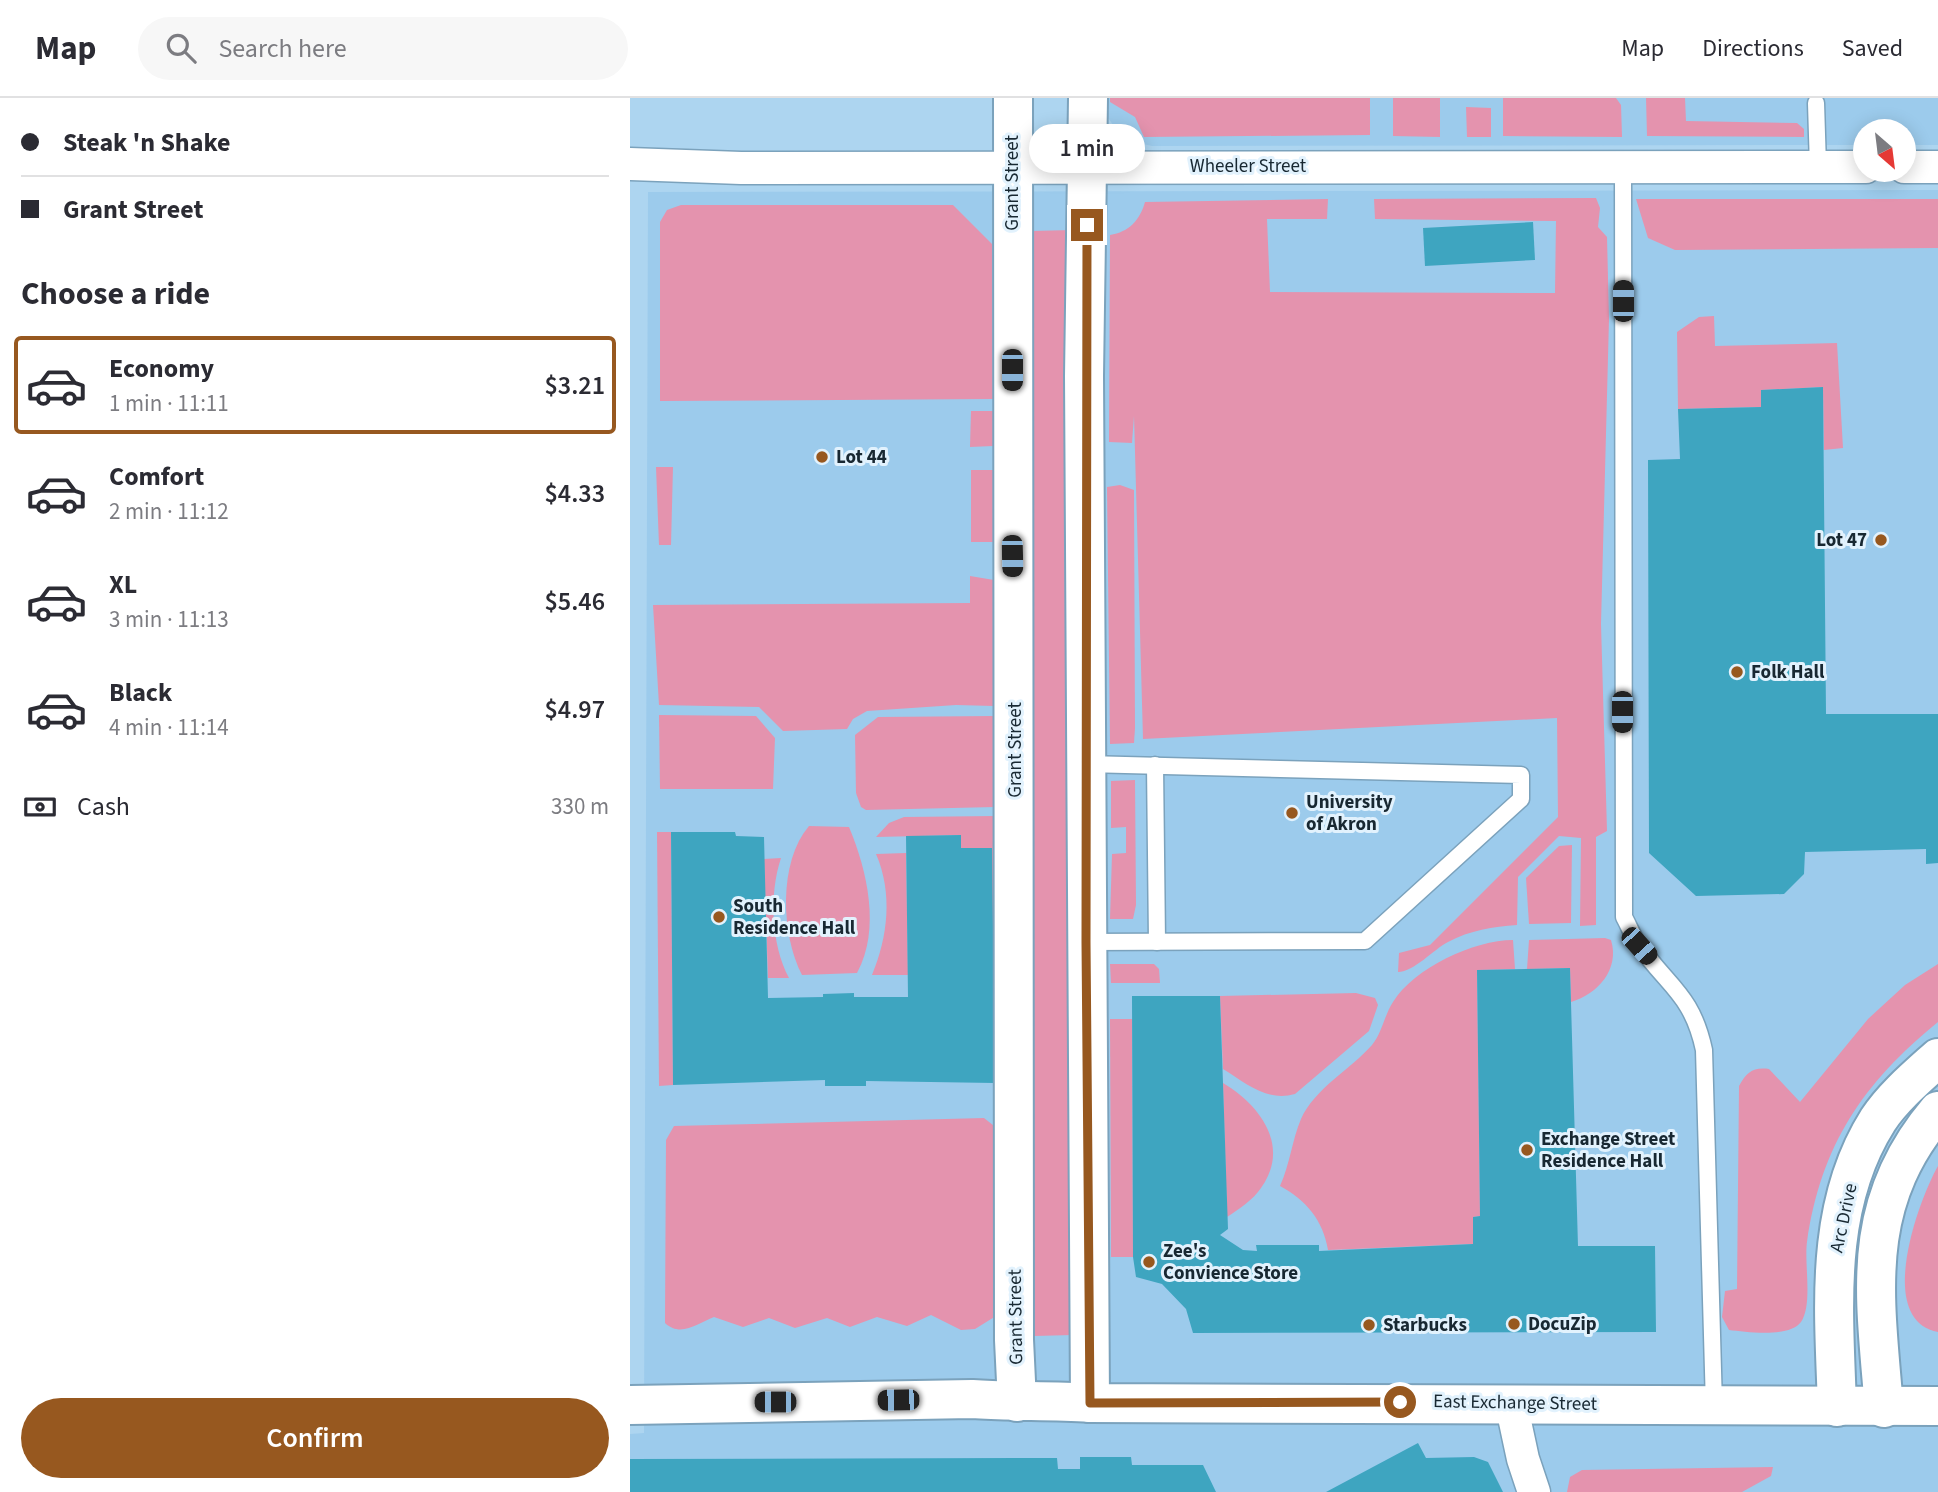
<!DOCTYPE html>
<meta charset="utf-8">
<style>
:root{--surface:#fff;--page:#f7f7f7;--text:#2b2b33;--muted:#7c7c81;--line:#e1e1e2;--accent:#97581f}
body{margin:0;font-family:"Source Sans 3",sans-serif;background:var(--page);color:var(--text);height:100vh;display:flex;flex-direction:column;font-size:26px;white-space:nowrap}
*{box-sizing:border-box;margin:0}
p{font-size:23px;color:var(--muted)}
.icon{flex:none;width:38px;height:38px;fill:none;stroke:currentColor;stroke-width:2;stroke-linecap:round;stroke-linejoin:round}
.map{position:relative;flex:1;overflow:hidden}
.side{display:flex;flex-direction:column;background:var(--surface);width:630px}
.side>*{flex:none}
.hud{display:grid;align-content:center;height:154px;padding:0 21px;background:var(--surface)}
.needle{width:46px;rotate:152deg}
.controls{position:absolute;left:1223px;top:21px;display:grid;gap:14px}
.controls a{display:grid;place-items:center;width:63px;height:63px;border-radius:50%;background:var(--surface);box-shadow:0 4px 18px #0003;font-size:35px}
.end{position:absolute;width:32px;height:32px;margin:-16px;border:9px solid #97581f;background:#fff;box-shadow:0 0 0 4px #fff}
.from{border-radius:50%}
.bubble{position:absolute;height:49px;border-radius:24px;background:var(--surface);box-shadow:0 4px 18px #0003;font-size:23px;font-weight:600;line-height:49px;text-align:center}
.car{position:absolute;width:21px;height:42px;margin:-21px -10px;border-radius:9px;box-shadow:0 0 5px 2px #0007;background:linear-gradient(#222 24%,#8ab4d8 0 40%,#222 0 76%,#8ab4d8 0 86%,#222 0)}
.hud b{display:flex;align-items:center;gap:24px;height:66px;font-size:26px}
.hud b+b{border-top:2px solid var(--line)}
.hud i{width:18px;height:18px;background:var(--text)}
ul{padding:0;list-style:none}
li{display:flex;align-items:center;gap:21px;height:98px;margin:0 14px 10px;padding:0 7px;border:4px solid transparent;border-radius:7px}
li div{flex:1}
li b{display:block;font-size:26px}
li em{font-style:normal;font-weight:600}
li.selected{border-color:var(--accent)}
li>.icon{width:63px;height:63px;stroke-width:1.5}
h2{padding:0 21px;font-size:32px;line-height:84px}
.pay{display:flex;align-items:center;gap:18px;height:77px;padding:0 21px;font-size:26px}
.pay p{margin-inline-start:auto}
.button{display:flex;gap:14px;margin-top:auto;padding:14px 21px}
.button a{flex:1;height:80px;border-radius:42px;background:var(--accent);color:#fff;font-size:28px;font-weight:600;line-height:80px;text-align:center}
header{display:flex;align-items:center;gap:42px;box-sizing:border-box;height:98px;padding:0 35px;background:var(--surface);border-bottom:2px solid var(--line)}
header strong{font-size:33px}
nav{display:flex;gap:38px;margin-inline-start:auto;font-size:24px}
.search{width:490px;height:63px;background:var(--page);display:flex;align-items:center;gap:18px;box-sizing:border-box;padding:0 24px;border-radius:38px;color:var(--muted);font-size:26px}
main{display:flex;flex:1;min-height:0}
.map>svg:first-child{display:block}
</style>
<header>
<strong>Map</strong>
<div class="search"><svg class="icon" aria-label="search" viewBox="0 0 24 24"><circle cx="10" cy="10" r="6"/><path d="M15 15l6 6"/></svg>Search here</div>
<nav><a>Map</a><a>Directions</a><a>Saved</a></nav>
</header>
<main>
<section class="side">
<div class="hud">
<b><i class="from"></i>Steak 'n Shake</b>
<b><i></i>Grant Street</b>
</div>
<h2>Choose a ride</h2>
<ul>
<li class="selected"><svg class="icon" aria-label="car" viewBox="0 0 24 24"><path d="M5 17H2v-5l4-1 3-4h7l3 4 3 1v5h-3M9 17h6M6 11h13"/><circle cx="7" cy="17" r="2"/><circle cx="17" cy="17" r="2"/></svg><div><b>Economy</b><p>1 min · 11:11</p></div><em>$3.21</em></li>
<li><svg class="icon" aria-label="car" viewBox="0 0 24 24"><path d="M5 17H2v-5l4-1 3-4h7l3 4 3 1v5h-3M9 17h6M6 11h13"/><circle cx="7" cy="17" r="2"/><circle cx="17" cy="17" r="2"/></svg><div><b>Comfort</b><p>2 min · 11:12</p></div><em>$4.33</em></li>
<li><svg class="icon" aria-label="car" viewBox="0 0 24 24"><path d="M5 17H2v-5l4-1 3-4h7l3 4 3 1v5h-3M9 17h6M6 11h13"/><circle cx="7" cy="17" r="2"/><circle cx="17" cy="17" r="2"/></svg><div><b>XL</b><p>3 min · 11:13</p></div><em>$5.46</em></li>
<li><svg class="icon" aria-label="car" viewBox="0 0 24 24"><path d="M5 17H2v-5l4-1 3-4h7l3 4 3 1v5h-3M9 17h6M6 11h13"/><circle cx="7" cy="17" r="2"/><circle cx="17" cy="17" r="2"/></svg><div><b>Black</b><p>4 min · 11:14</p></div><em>$4.97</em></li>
</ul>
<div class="pay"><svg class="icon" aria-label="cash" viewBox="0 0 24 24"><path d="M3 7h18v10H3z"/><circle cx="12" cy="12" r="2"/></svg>Cash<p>330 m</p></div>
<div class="button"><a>Confirm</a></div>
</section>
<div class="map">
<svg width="1308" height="1394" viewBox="0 0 1308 1394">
<rect width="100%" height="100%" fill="#add5f0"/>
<g fill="#9ccbec">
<path d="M470 0H1308V47H1274V33H1236L1235 47 522 48 504 44 489 35 473 13Z"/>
<path d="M1308 92V1394H0V1336L14 1335 18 94Z"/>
</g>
<g fill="#e493ae">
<path d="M480 0H740V37L514 39 505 19 480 4Z"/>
<path d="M763 0H810V39L763 38Z"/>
<path d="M873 0H986L991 7 992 39 873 38Z"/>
<path d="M1016 0H1055L1056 23 1167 25 1174 31V39L1017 38Z"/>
<path d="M836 9 861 10V39H837Z"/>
<path d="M966 100 970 110 968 129 977 139 979 221 971 526 977 733 966 739V827L950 828 951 740 929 738 888 779 887 827C863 829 840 832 818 844 804 851 784 874 768 874L769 855 800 847 928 719 927 620 513 641 504 318 502 345 479 344 480 137C499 134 510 122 515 104L698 101 697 121H637L640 194 925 195 926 123 745 121 744 101Z"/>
<path d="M1006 101H1308V150L1045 152 1018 140Z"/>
<path d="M51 107H323L362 146 363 301 30 303V124L37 112Z"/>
<path d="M443 132V1237L404 1238 402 133Z"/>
<path d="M1084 218 1085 248 1207 245 1213 350 1194 352 1193 289 1131 292V309L1048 311 1047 234 1069 219Z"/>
<path d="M341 313H363V348L340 349Z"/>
<path d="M26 369H43L41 447H29Z"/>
<path d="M341 372H364L363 444H341Z"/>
<path d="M490 387 504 392 505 630 504 645 480 646 477 389Z"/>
<path d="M340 478 364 482V608L326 607 237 613 223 621 217 631 153 633 129 609 29 607 23 507 340 505Z"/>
<path d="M29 617 126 618 145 640 143 691H30Z"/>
<path d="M364 618 365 709 236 712 231 709 226 695 225 637 248 619Z"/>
<path d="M505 682 506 807 503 821H480L482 756 496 755V729L481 730V683Z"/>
<path d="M365 718V984L361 750H331V737L246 739 259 725 274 719Z"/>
<path d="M179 728 219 729C237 772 251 831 227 875L172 877C151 837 148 764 179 728Z"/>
<path d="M27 734H41L43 987 29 988Z"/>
<path d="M942 747 941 825 899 826 896 780 929 748Z"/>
<path d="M276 755 278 877H242C258 839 263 795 246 756Z"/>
<path d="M151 760C139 796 141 846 159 880H138L134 761Z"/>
<path d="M975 840 981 842C990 871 968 896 941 904L940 870 897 871 899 842Z"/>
<path d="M883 842 885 871 847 872 850 1118 843 1119V1146L698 1152C693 1122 676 1102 650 1088 660 1066 662 1042 671 1021 685 990 720 972 742 947 752 935 754 918 763 904 784 870 844 842 883 842Z"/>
<path d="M480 866H524L529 871 530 885H481Z"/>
<path d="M1308 866V924C1233 985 1191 1047 1177 1144 1174 1165 1183 1207 1171 1224 1159 1240 1117 1234 1099 1232L1092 1219 1095 1193 1107 1191 1109 988C1117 974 1123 969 1139 971L1170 1004 1238 921 1275 887Z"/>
<path d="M726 895 745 900 748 907 739 933 665 996C636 1004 616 985 593 971L590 898Z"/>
<path d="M480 921H502L503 1159H481Z"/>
<path d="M593 985C630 1007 661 1048 631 1090 623 1102 609 1111 597 1119Z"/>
<path d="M354 1020 368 1031 366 1218 345 1231 331 1232 301 1217 277 1228 247 1219 220 1229 197 1220 165 1230 139 1220 113 1229 84 1219C68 1225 51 1240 35 1225L36 1042 44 1028Z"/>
<path d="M1308 1068V1234C1244 1222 1289 1101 1308 1068Z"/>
<path d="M1143 1369 1141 1378 1112 1394H937L940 1379 952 1372Z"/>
</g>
<g fill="#3ea5c0">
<path d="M903 124 905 162 795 168 793 130Z"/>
<path d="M1193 289 1196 616H1308V765L1296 766V751L1175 754 1174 776 1154 796 1066 798 1019 755 1018 362 1050 361 1048 311 1131 309V292Z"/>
<path d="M41 734H105L106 738 134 739 138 900 193 899V896L224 895V899H278L276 738 331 737V750H362L365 985 236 983V988H195V982L43 987Z"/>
<path d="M940 870 948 1148H1025L1026 1234 563 1235 556 1211 532 1186 506 1179 503 1159 502 898H590L598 1131 590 1137 613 1152 627 1153 626 1147H689V1153L843 1146V1119L850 1118 847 872Z"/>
<path d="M788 1345 796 1360 844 1359 858 1364 873 1394H696Z"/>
<path d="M450 1359H501L502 1367H573L586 1394H0V1361L427 1360 428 1371H450Z"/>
</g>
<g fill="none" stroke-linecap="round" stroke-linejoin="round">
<defs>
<g id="service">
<path d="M1186 5 1188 69"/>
<path d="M993 69 994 819C999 828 1003 839 1009 847 1038 889 1062 896 1074 952L1084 1308"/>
<path d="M456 666 891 677V701L735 843 456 844"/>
<path d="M525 667 527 844"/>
</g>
<g id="minor">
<path d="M0 66 111 70 1236 69"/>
<path d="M1274 69H1308"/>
<path d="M881 1305 893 1361 904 1394"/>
</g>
<g id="secondary">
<path d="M383 0 384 1242 387 1304"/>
<path d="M458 0 454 278 460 1305"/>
<path d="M1207 1309C1204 1212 1193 1109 1248 1022 1263 999 1288 978 1308 960"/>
<path d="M1254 1310C1245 1197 1228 1107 1308 1013"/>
</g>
<path id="primary" d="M0 1307 342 1301C382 1304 420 1302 460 1305L1308 1308"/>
</defs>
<use href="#service" stroke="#7ba2bc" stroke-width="19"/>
<use href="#minor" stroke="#7ba2bc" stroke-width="35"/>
<use href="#secondary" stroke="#7ba2bc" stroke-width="42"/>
<use href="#primary" stroke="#7ba2bc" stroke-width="42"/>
<use href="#service" stroke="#fff" stroke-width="16"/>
<use href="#minor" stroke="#fff" stroke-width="32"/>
<use href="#secondary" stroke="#fff" stroke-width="38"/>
<use href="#primary" stroke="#fff" stroke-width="38"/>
</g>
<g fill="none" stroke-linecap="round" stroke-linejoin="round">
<path stroke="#97581f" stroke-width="9" d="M457 127 456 844 460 1305 770 1304"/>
</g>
<g fill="#97581f" stroke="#e2f2fd" stroke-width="2.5">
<circle cx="192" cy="359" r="7"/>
<circle cx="1251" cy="442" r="7"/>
<circle cx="1107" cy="574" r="7"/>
<circle cx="662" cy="715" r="7"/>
<circle cx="89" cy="819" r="7"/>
<circle cx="897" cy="1052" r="7"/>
<circle cx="519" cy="1164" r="7"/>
<circle cx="884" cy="1226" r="7"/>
<circle cx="739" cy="1227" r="7"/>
</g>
<g text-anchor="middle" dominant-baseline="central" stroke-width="6" stroke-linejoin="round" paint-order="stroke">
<g font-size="19" fill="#182832" stroke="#e2f2fd">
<text x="618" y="68">Wheeler Street</text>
<text transform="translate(382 85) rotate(-90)">Grant Street</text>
<text transform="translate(385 652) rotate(-90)">Grant Street</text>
<text transform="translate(1214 1120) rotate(-78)">Arc Drive</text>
<text transform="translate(386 1219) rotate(-91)">Grant Street</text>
<text transform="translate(885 1305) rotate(1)">East Exchange Street</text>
</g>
<g font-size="19" font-weight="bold" fill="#182832" stroke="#e2f2fd" text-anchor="start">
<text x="206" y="359">Lot 44</text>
<text x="1237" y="442" text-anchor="end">Lot 47</text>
<text x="1121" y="574">Folk Hall</text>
<text x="676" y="704">University<tspan x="676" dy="22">of Akron</tspan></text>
<text x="103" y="808">South<tspan x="103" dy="22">Residence Hall</tspan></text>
<text x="911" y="1041">Exchange Street<tspan x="911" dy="22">Residence Hall</tspan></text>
<text x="533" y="1153">Zee's<tspan x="533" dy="22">Convience Store</tspan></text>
<text x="898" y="1226">DocuZip</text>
<text x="753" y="1227">Starbucks</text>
</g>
</g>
</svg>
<div class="controls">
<a><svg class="needle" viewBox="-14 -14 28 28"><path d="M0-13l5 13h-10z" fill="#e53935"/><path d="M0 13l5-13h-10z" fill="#7c7c81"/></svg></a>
</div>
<i class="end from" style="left:770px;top:1304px"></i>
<i class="end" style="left:457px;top:127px"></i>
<div class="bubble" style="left:399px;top:26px;width:116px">1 min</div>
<i class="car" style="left:993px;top:203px;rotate:0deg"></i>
<i class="car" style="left:382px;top:272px;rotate:180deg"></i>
<i class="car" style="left:382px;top:458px;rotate:179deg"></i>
<i class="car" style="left:992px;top:614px;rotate:180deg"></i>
<i class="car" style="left:1009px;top:848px;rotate:138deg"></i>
<i class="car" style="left:268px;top:1302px;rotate:269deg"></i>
<i class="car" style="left:145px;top:1304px;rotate:270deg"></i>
</div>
</main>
